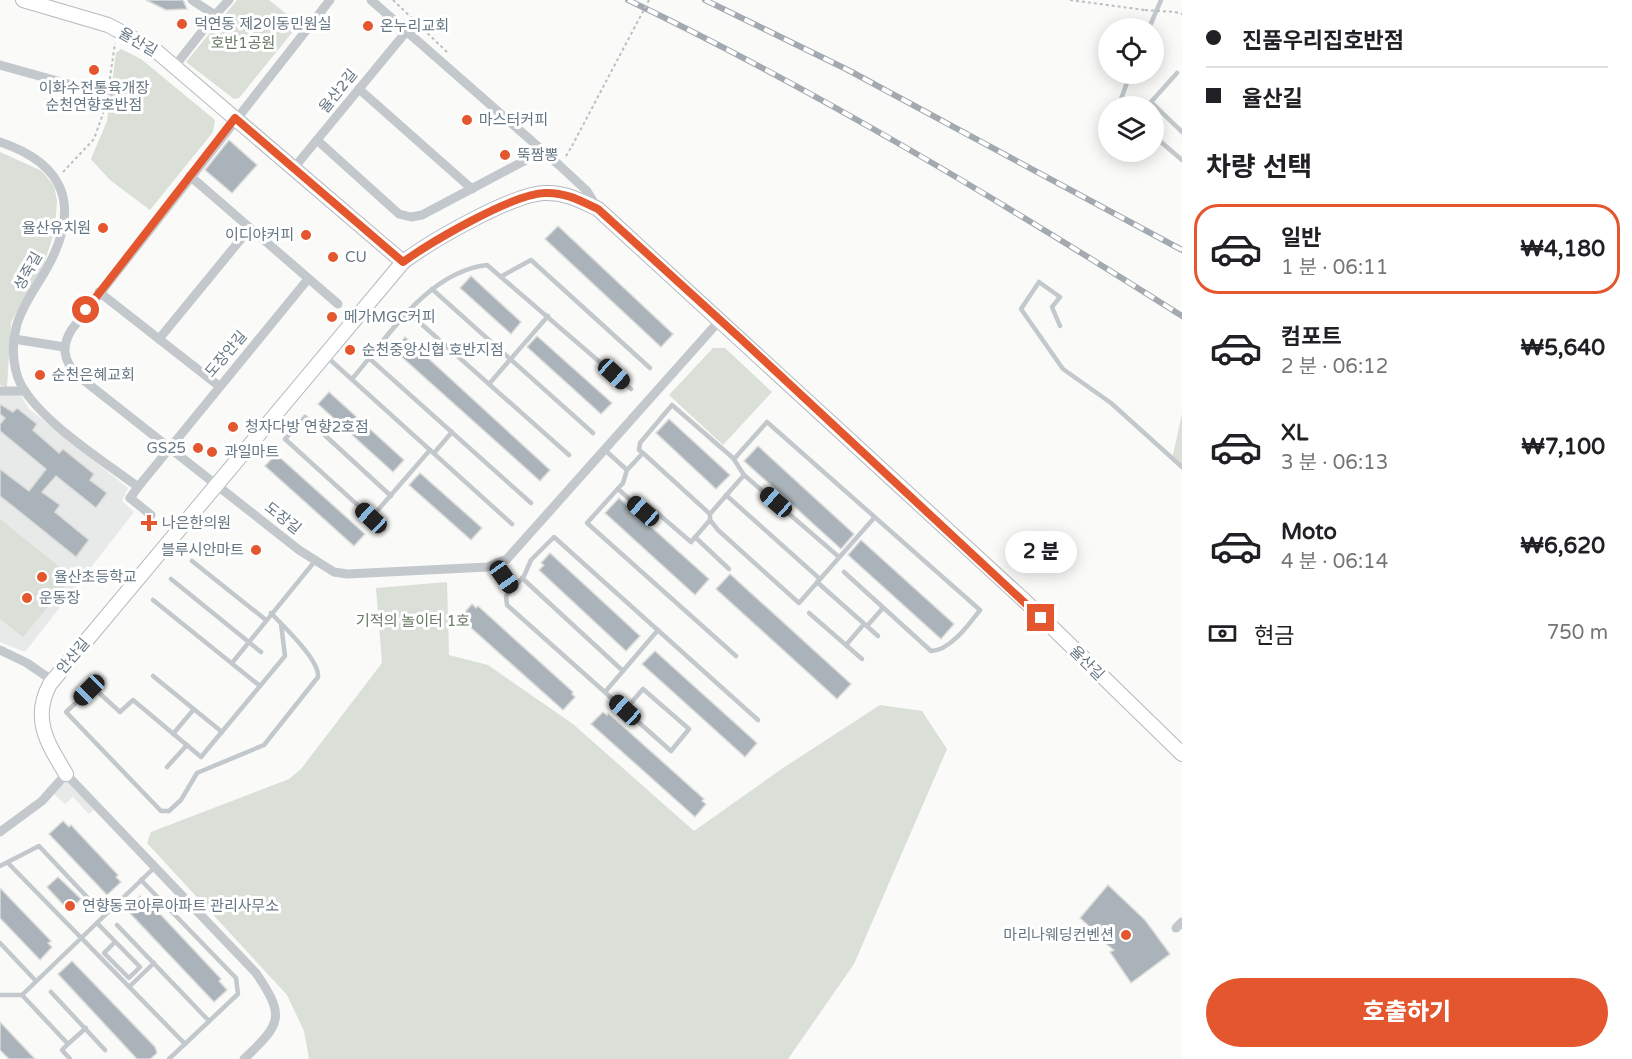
<!DOCTYPE html>
<html lang="ko">
<meta charset="utf-8">
<style>
:root{--surface:#fff;--page:#f2f2f2;--text:#202124;--muted:#757577;--line:#e0e0e0;--accent:#e4572e}
body{margin:0;font-family:"Varela Round","Noto Sans KR",sans-serif;background:var(--page);color:var(--text);height:100vh;display:flex;flex-direction:column;font-size:22px;white-space:nowrap}
*{box-sizing:border-box;margin:0}
p{font-size:20px;color:var(--muted)}
.icon{flex:none;width:33px;height:33px;fill:none;stroke:currentColor;stroke-width:2;stroke-linecap:round;stroke-linejoin:round}
.map{position:relative;flex:1;overflow:hidden}
.sheet{display:flex;flex-direction:column;background:var(--surface);width:450px}
.sheet>*{flex:none}
.guide{display:grid;align-content:center;height:132px;padding:0 24px;background:var(--surface)}
.fabs{position:absolute;left:1098px;top:18px;display:grid;gap:12px}
.fabs a{display:grid;place-items:center;width:66px;height:66px;border-radius:50%;background:var(--surface);box-shadow:0 3px 15px #0003;font-size:30px}
.end{position:absolute;width:27px;height:27px;margin:-14px;border:8px solid #e4572e;background:#fff;box-shadow:0 0 0 3px #fff}
.from{border-radius:50%}
.bubble{position:absolute;height:42px;border-radius:21px;background:var(--surface);box-shadow:0 3px 15px #0003;font-size:20px;font-weight:800;line-height:42px;text-align:center}
.car{position:absolute;width:18px;height:36px;margin:-18px -9px;border-radius:8px;box-shadow:0 0 4px 2px #0007;background:linear-gradient(#222 24%,#8ab4d8 0 40%,#222 0 76%,#8ab4d8 0 86%,#222 0)}
.guide b{display:flex;align-items:center;gap:21px;height:57px;font-size:22px}
.guide b+b{border-top:2px solid var(--line)}
.guide i{width:15px;height:15px;background:var(--text)}
ul{padding:0;list-style:none}
li{display:flex;align-items:center;gap:18px;height:90px;margin:0 12px 9px;padding:0 12px;border:3px solid transparent;border-radius:24px}
li div{flex:1}
li b{display:block;font-size:22px}
li em{font-style:normal;font-weight:800}
li.selected{border-color:var(--accent)}
li>.icon{width:54px;height:54px;stroke-width:1.5}
h2{padding:0 24px;font-size:27px;line-height:72px}
.pay{display:flex;align-items:center;gap:15px;height:66px;padding:0 24px;font-size:22px}
.pay p{margin-inline-start:auto}
.action{display:flex;gap:12px;margin-top:auto;padding:12px 24px}
.action a{flex:1;height:69px;border-radius:36px;background:var(--accent);color:#fff;font-size:24px;font-weight:800;line-height:69px;text-align:center}
main{display:flex;flex:1;min-height:0}
.map>svg:first-child{display:block}
</style>
<main>
<div class="map">
<svg width="1182" height="1059" viewBox="0 0 1182 1059">
<rect width="100%" height="100%" fill="#fafaf8"/>
<g fill="#e8e9e9">
<path d="M0 395H21L28 408 128 488 122 501 134 512 25 652 0 642Z"/>
<path d="M67 780 95 809 89 814 73 797 65 804 54 794Z"/>
</g>
<g fill="#dadfd7">
<path d="M237 0H269L299 24 239 98 234 99 186 62Z"/>
<path d="M121 49 141 59 215 120 213 132 150 210 110 180 91 159 107 121 116 53Z"/>
<path d="M0 152 42 171 54 186 57 200 55 230 44 264 11 322 7 387 0 385Z"/>
<path d="M713 348H725L772 392 723 445 669 395Z"/>
<path d="M1182 414V467L1172 459Z"/>
<path d="M0 519 72 577 23 637 0 619Z"/>
<path d="M447 582 449 655 488 665 573 724 694 831 783 768 880 705 922 711 947 749 854 964 788 1059H309L304 1031 287 995 147 843 151 832 289 779 301 769 382 663 376 588Z"/>
</g>
<g fill="#aab3b9" stroke="#dcdcda" stroke-width="1.5">
<path d="M146 0H183L187 9 166 10Z"/>
<path d="M229 140 257 165 232 193 205 170Z"/>
<path d="M558 226 673 334 661 347 545 239Z"/>
<path d="M471 276 521 322 511 334 460 288Z"/>
<path d="M537 336 612 403 601 414 527 347Z"/>
<path d="M405 337 550 470 540 481 394 350Z"/>
<path d="M329 392 404 460 393 472 318 404Z"/>
<path d="M0 404 13 412 17 408 37 424 33 430 59 453 63 449 94 474 90 480 107 493 96 508 56 476 42 492 60 505 55 512 89 540 76 557 0 496V469L29 491 46 469 0 431V424L5 418 0 414Z"/>
<path d="M669 419 730 475 716 489 656 433Z"/>
<path d="M758 446 854 534 841 549 744 461Z"/>
<path d="M276 454 365 534 354 546 265 466Z"/>
<path d="M420 473 482 528 471 540 409 485Z"/>
<path d="M619 498 709 579 695 595 605 513Z"/>
<path d="M861 540 954 624 941 639 848 555Z"/>
<path d="M550 553 640 636 626 651 539 570 544 565 541 563Z"/>
<path d="M730 574 851 684 837 699 716 589Z"/>
<path d="M472 604 476 608 478 606 573 692 572 694 575 697 563 710 460 618Z"/>
<path d="M655 651 757 743 745 757 642 664Z"/>
<path d="M603 712 607 715 608 713 704 799 702 801 706 804 695 817 591 724Z"/>
<path d="M63 821 69 827 71 825 118 875 116 877 121 882 107 895 49 834Z"/>
<path d="M58 877 81 899 69 911 47 887Z"/>
<path d="M1108 885 1145 920 1170 954 1131 983 1110 952 1114 950 1090 931 1092 929 1080 918Z"/>
<path d="M0 888 51 941 48 943 52 947 40 960 0 918Z"/>
<path d="M140 896 145 902 147 900 221 979 219 981 227 990 214 1002 126 909Z"/>
<path d="M72 961 155 1047 157 1053 150 1059H137L58 974Z"/>
<path d="M0 1022 35 1059H9L0 1050Z"/>
</g>
<g fill="none" stroke-linecap="round" stroke-linejoin="round">
<defs>
<g id="secondary">
<path d="M23 0 108 25 155 50 403 262C431 241 512 194 545 193 565 192 581 201 598 209L1026 602 1182 754"/>
<path d="M66 774C48 744 31 719 50 684L403 262"/>
</g>
</defs>
<use href="#secondary" stroke="#b3babf" stroke-width="16"/>
<g stroke="#bbbfc2" stroke-width="2" stroke-dasharray="3 3" stroke-linecap="butt">
<path d="M393 0 447 52"/>
<path d="M1070 0 1145 10"/>
<path d="M1175 12 1182 14"/>
<path d="M109 85 115 43"/>
<path d="M566 156 572 146"/>
<path d="M63 172 94 139 106 105"/>
</g>
<g stroke="#c3c8cc" stroke-width="4.5">
<path d="M1149 28 1161 0"/>
<path d="M1177 73 1151 102 1182 132"/>
<path d="M1123 106 1120 102 1130 74"/>
<path d="M1154 136 1182 160"/>
<path d="M502 276 531 260 650 368"/>
<path d="M432 289 593 433"/>
<path d="M409 313 569 455"/>
<path d="M1060 326 1052 307 1060 297 1039 282 1021 309 1063 369 1111 403 1182 467"/>
<path d="M327 357 512 524"/>
<path d="M370 359 531 503"/>
<path d="M352 379C388 337 427 272 487 265L631 389"/>
<path d="M489 384 548 316"/>
<path d="M606 451 627 470"/>
<path d="M434 453 452 432"/>
<path d="M643 453 639 450 640 443 672 405 733 458 744 475 839 557"/>
<path d="M734 459 767 422 980 610C969 624 950 651 931 651L844 572"/>
<path d="M618 489 643 511 648 505 691 542 710 520"/>
<path d="M726 495 820 579"/>
<path d="M710 514 744 475"/>
<path d="M371 518 430 450"/>
<path d="M384 529 285 439 305 417 391 496"/>
<path d="M695 537 729 569"/>
<path d="M192 561 266 620"/>
<path d="M496 566 512 588"/>
<path d="M522 578 623 671"/>
<path d="M171 579 261 652"/>
<path d="M817 582 878 636"/>
<path d="M153 600 260 686"/>
<path d="M271 613C283 626 320 660 318 677L264 745 197 773 181 800 169 811H161L66 712 91 689 96 690 120 712 133 700 201 757 285 656 281 624"/>
<path d="M809 613 862 659"/>
<path d="M867 626 883 608"/>
<path d="M846 645 864 624"/>
<path d="M736 656 587 523 623 483 627 470 643 453 710 514V520L718 530 799 603 874 518"/>
<path d="M232 663 315 561"/>
<path d="M153 676 222 732"/>
<path d="M605 692 658 630"/>
<path d="M625 710 643 689 689 729 671 751 507 605 506 596 524 576 531 560 554 537 758 720"/>
<path d="M173 734 194 709"/>
<path d="M167 767 187 745"/>
<path d="M8 863 185 1044"/>
<path d="M0 866 39 846 104 915"/>
<path d="M141 880 236 978 238 994 169 1059"/>
<path d="M97 923 140 967 129 978 104 953 115 942"/>
<path d="M117 925 209 1021"/>
<path d="M0 943 36 981"/>
<path d="M129 987 154 963"/>
<path d="M51 992 105 1050"/>
<path d="M0 995H22"/>
<path d="M68 1044 86 1028"/>
<path d="M70 1059 62 1050 68 1044 22 995 155 867"/>
</g>
<g stroke="#c3c8cc" stroke-width="9">
<path d="M192 0 215 15 229 0"/>
<path d="M330 0 72 329C61 346 63 360 77 375L299 550 334 572 347 574 488 567 507 559 720 320"/>
<path d="M371 0 559 165 587 191 598 209"/>
<path d="M0 65 108 95"/>
<path d="M175 66 215 15"/>
<path d="M359 89 472 189"/>
<path d="M317 140 399 214 411 217 422 215 524 161 539 148"/>
<path d="M0 142C66 164 81 207 47 268 37 286 23 304 17 324 12 342 12 360 18 378 33 417 104 461 138 487L308 279"/>
<path d="M293 169 406 32"/>
<path d="M190 176 338 304"/>
<path d="M99 292 219 386"/>
<path d="M14 339 64 347"/>
<path d="M159 339 250 228"/>
<path d="M0 391H25"/>
<path d="M138 487 130 498 151 515"/>
<path d="M0 650 27 663 53 681"/>
<path d="M0 832 42 801 66 774 256 973C286 1017 281 1024 244 1059"/>
<path d="M1176 928 1182 922"/>
</g>
<use href="#secondary" stroke="#fff" stroke-width="14"/>
<defs>
<g id="rail">
<path d="M628 0C820 92 1002 202 1182 316"/>
<path d="M705 0 848 70 1182 250"/>
</g>
</defs>
<use href="#rail" stroke="#a2aab0" stroke-width="6"/>
<use href="#rail" stroke="#fff" stroke-width="4" stroke-dasharray="11" stroke-linecap="butt"/>
<g stroke="#bbbfc2" stroke-width="2" stroke-dasharray="3 3" stroke-linecap="butt">
<path d="M1145 10 1175 12"/>
<path d="M572 146 649 0"/>
</g>
</g>
<g fill="none" stroke-linecap="round" stroke-linejoin="round">
<path stroke="#e4572e" stroke-width="8" d="M86 310 235 118 403 262C431 242 512 194 545 193 565 192 581 201 598 209L741 339 1041 618"/>
</g>
<g fill="#e4572e" stroke="#fff" stroke-width="2">
<circle cx="182" cy="24" r="6"/>
<circle cx="368" cy="26" r="6"/>
<circle cx="94" cy="70" r="6"/>
<circle cx="467" cy="120" r="6"/>
<circle cx="505" cy="155" r="6"/>
<circle cx="103" cy="228" r="6"/>
<circle cx="306" cy="235" r="6"/>
<circle cx="333" cy="257" r="6"/>
<circle cx="332" cy="317" r="6"/>
<circle cx="350" cy="350" r="6"/>
<circle cx="40" cy="375" r="6"/>
<circle cx="233" cy="427" r="6"/>
<circle cx="198" cy="448" r="6"/>
<circle cx="212" cy="452" r="6"/>
<path d="M146 514h6v6h6v6h-6v6h-6v-6h-6v-6h6z"/>
<circle cx="256" cy="550" r="6"/>
<circle cx="42" cy="577" r="6"/>
<circle cx="27" cy="598" r="6"/>
<circle cx="70" cy="906" r="6"/>
<circle cx="1126" cy="935" r="6"/>
</g>
<g text-anchor="middle" dominant-baseline="central" stroke-width="6" stroke-linejoin="round" paint-order="stroke">
<g font-size="15" fill="#657683" stroke="#fff" text-anchor="start">
<text x="194" y="24">덕연동 제2이동민원실</text>
<text x="380" y="26">온누리교회</text>
<text x="94" y="88" text-anchor="middle">이화수전통육개장<tspan x="94" dy="17">순천연향호반점</tspan></text>
<text x="479" y="120">마스터커피</text>
<text x="517" y="155">뚝짬뽕</text>
<text x="91" y="228" text-anchor="end">율산유치원</text>
<text x="294" y="235" text-anchor="end">이디야커피</text>
<text x="345" y="257">CU</text>
<text x="344" y="317">메가MGC커피</text>
<text x="362" y="350">순천중앙신협 호반지점</text>
<text x="52" y="375">순천은혜교회</text>
<text x="245" y="427">청자다방 연향2호점</text>
<text x="186" y="448" text-anchor="end">GS25</text>
<text x="224" y="452">과일마트</text>
<text x="162" y="523">나은한의원</text>
<text x="244" y="550" text-anchor="end">블루시안마트</text>
<text x="54" y="577">율산초등학교</text>
<text x="39" y="598">운동장</text>
<text x="82" y="906">연향동코아루아파트 관리사무소</text>
<text x="1114" y="935" text-anchor="end">마리나웨딩컨벤션</text>
</g>
<g font-size="15" fill="#657683" stroke="#fff">
<text transform="translate(138 42) rotate(30)">율산길</text>
<text transform="translate(338 91) rotate(-51)">율산2길</text>
<text transform="translate(28 271) rotate(-61)">성죽길</text>
<text transform="translate(226 354) rotate(-50)">도장안길</text>
<text transform="translate(283 518) rotate(38)">도장길</text>
<text transform="translate(73 656) rotate(-50)">안산길</text>
<text transform="translate(1087 663) rotate(45)">율산길</text>
</g>
<g font-size="15" fill="#687a64" stroke="#fff">
<text x="243" y="43">호반1공원</text>
<text x="413" y="621">기적의 놀이터 1호</text>
</g>
</g>
</svg>
<div class="fabs">
<a><svg class="icon" aria-label="locate" viewBox="0 0 24 24"><circle cx="12" cy="12" r="6"/><path d="M12 2v4M12 18v4M2 12h4M18 12h4"/></svg></a>
<a><svg class="icon" aria-label="layers" viewBox="0 0 24 24"><path d="M12 4l9 5-9 5-9-5zM3 14l9 5 9-5"/></svg></a>
</div>
<i class="end from" style="left:86px;top:310px"></i>
<i class="end" style="left:1041px;top:618px"></i>
<div class="bubble" style="left:1005px;top:531px;width:72px">2 분</div>
<i class="car" style="left:614px;top:374px;rotate:132deg"></i>
<i class="car" style="left:776px;top:502px;rotate:311deg"></i>
<i class="car" style="left:643px;top:511px;rotate:311deg"></i>
<i class="car" style="left:371px;top:518px;rotate:313deg"></i>
<i class="car" style="left:504px;top:577px;rotate:145deg"></i>
<i class="car" style="left:89px;top:690px;rotate:225deg"></i>
<i class="car" style="left:625px;top:710px;rotate:312deg"></i>
</div>
<section class="sheet">
<div class="guide">
<b><i class="from"></i>진품우리집호반점</b>
<b><i></i>율산길</b>
</div>
<h2>차량 선택</h2>
<ul>
<li class="selected"><svg class="icon" aria-label="car" viewBox="0 0 24 24"><path d="M5 17H2v-5l4-1 3-4h7l3 4 3 1v5h-3M9 17h6M6 11h13"/><circle cx="7" cy="17" r="2"/><circle cx="17" cy="17" r="2"/></svg><div><b>일반</b><p>1 분 · 06:11</p></div><em>₩4,180</em></li>
<li><svg class="icon" aria-label="car" viewBox="0 0 24 24"><path d="M5 17H2v-5l4-1 3-4h7l3 4 3 1v5h-3M9 17h6M6 11h13"/><circle cx="7" cy="17" r="2"/><circle cx="17" cy="17" r="2"/></svg><div><b>컴포트</b><p>2 분 · 06:12</p></div><em>₩5,640</em></li>
<li><svg class="icon" aria-label="car" viewBox="0 0 24 24"><path d="M5 17H2v-5l4-1 3-4h7l3 4 3 1v5h-3M9 17h6M6 11h13"/><circle cx="7" cy="17" r="2"/><circle cx="17" cy="17" r="2"/></svg><div><b>XL</b><p>3 분 · 06:13</p></div><em>₩7,100</em></li>
<li><svg class="icon" aria-label="car" viewBox="0 0 24 24"><path d="M5 17H2v-5l4-1 3-4h7l3 4 3 1v5h-3M9 17h6M6 11h13"/><circle cx="7" cy="17" r="2"/><circle cx="17" cy="17" r="2"/></svg><div><b>Moto</b><p>4 분 · 06:14</p></div><em>₩6,620</em></li>
</ul>
<div class="pay"><svg class="icon" aria-label="cash" viewBox="0 0 24 24"><path d="M3 7h18v10H3z"/><circle cx="12" cy="12" r="2"/></svg>현금<p>750 m</p></div>
<div class="action"><a>호출하기</a></div>
</section>
</main>
